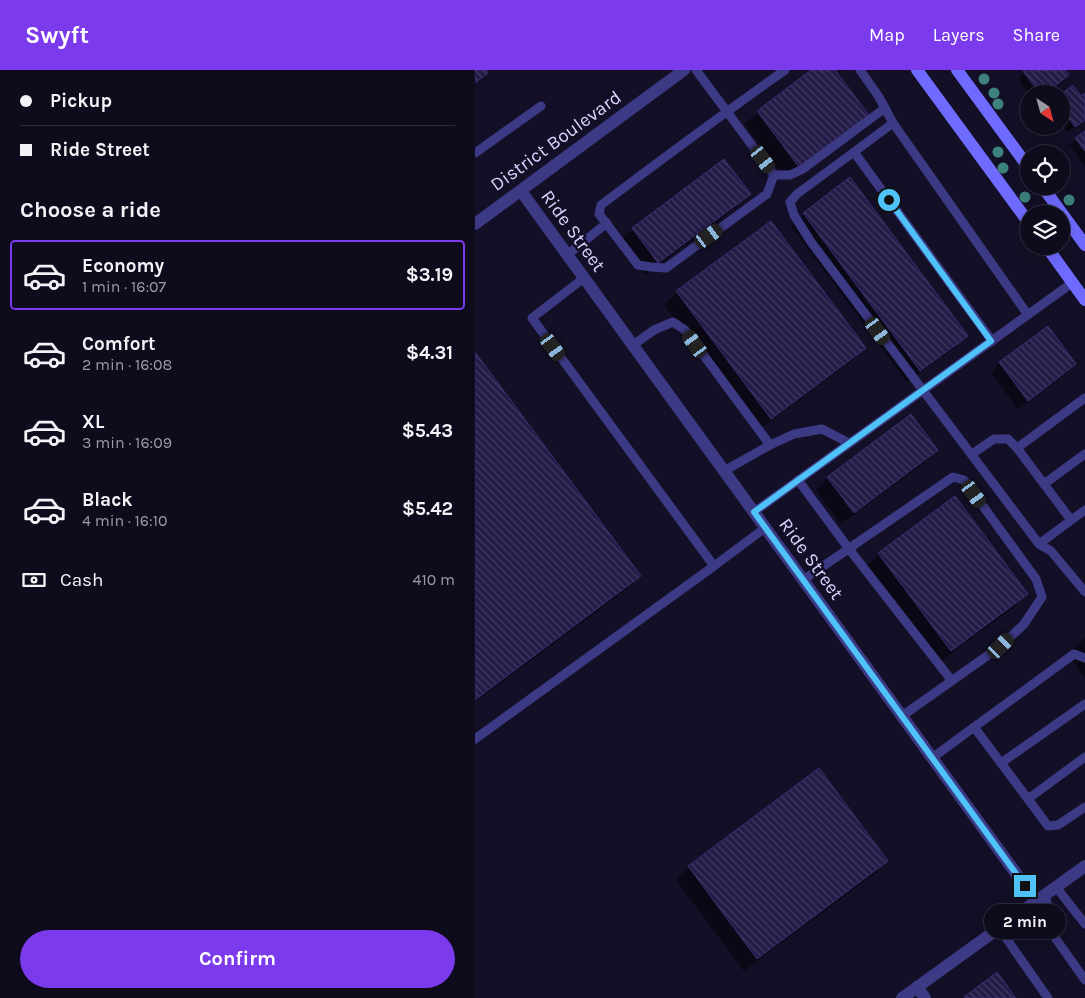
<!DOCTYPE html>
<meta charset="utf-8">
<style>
:root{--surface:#0e0b1c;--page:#1c1929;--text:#f1f3f6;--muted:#9b9ba3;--line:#2e2b3b;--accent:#7c3aed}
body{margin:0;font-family:Karla,sans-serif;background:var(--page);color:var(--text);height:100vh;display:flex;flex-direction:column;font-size:19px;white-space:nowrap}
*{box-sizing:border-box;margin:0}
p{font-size:16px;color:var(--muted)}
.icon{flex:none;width:28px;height:28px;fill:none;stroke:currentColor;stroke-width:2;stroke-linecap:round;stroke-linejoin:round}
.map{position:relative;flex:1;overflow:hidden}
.details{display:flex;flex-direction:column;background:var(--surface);width:475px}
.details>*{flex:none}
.top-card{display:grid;align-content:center;height:110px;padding:0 20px;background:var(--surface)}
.needle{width:32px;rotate:144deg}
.tools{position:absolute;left:545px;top:15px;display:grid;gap:10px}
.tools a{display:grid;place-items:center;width:50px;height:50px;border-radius:50%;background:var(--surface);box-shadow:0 5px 20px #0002,0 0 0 1px var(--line);font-size:25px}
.end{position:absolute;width:22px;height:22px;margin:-11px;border:6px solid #4fc3f7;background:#111;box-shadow:0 0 0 2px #111}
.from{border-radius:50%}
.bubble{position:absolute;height:35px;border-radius:18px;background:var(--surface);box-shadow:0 5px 20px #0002,0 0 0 1px var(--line);font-size:16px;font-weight:700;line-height:35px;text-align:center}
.car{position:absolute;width:15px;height:30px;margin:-15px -8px;border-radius:6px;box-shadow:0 0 4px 1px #0007;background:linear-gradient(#222 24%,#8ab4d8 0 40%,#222 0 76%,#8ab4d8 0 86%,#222 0)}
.top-card b{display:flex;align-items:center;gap:18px;height:48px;font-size:19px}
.top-card b+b{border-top:1px solid var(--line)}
.top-card i{width:12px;height:12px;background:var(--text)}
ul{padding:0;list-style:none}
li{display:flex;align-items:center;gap:15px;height:70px;margin:0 10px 8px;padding:0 10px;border:2px solid transparent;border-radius:5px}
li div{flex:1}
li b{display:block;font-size:19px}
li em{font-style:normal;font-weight:700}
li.current{border-color:var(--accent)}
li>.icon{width:45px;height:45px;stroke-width:1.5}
h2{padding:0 20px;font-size:22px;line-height:60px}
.pay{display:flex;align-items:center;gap:12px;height:55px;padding:0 20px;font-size:19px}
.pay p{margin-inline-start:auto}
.button{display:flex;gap:10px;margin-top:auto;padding:10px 20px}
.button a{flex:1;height:58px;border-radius:30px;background:var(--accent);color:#fff;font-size:20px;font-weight:700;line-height:58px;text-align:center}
header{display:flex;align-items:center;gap:30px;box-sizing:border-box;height:70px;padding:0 25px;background:var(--accent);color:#fff}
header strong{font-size:24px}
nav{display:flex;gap:28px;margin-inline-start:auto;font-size:18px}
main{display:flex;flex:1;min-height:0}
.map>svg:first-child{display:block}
</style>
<header>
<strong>Swyft</strong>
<nav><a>Map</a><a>Layers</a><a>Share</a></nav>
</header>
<main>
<section class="details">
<div class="top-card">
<b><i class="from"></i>Pickup</b>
<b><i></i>Ride Street</b>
</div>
<h2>Choose a ride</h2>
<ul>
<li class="current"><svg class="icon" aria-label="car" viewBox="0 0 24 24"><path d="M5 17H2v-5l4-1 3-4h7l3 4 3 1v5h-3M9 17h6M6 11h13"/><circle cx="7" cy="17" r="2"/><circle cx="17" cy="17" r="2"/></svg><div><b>Economy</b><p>1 min · 16:07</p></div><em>$3.19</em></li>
<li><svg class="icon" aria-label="car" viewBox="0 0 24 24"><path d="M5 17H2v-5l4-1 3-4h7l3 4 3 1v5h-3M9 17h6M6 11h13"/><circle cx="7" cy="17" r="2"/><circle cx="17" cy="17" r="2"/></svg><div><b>Comfort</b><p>2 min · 16:08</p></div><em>$4.31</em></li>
<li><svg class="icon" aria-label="car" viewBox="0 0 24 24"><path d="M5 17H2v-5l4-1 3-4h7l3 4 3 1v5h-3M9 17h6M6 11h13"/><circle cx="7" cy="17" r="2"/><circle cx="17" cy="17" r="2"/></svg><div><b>XL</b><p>3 min · 16:09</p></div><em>$5.43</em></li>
<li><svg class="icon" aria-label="car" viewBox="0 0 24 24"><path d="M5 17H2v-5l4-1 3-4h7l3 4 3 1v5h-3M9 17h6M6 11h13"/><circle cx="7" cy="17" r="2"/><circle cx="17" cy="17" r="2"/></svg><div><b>Black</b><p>4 min · 16:10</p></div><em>$5.42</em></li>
</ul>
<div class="pay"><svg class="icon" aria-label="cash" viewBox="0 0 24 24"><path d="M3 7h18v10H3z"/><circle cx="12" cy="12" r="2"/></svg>Cash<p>410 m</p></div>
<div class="button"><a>Confirm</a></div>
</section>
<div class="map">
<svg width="610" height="928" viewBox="0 0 610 928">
<defs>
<pattern id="building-back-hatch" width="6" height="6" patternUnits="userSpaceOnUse" patternTransform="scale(1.25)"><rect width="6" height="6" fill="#241b47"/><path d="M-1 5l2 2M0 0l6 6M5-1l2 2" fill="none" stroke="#433b63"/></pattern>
</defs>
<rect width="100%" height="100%" fill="#130f26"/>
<g fill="#0007">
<path d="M339 0H359L392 45 311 109 270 54 283 42Z"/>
<path d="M551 0H589L592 5 569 24H554L543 8Z"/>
<path d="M586 25 606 27 610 25V50L593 62 586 53Z"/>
<path d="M610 62V96L595 75Z"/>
<path d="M274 124 261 137 170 205 145 171 158 159Z"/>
<path d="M329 144 491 265 479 278 432 312 316 156Z"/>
<path d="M202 222 389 278 376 291 283 360 189 235Z"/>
<path d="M0 284 165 506 152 519 0 632Z"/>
<path d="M525 293 600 294 590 304 543 339 516 303Z"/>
<path d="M461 380 449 393 366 454 341 420 353 408Z"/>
<path d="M404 484 551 524 539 537 463 593 392 496Z"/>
<path d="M610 568V608L593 584Z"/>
<path d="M344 700 412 791 399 804 269 901 201 810 213 797Z"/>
</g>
<g fill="url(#building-back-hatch)" stroke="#3b2d73">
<path d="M0 0H11L13 3 0 13Z"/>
<path d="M336 0H360L394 45 324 97 282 41Z"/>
<path d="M590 0 594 5 569 24H565L548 1Z"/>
<path d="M598 15 606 26 610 23V50L600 57 593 47 587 51 586 50V24Z"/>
<path d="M610 61V81L600 68Z"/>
<path d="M249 89 276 124 183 193 157 158Z"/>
<path d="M375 107 493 266 445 301 328 143Z"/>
<path d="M296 151 391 278 296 349 201 221Z"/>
<path d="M573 256 601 294 553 331 524 292Z"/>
<path d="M0 282 166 506 0 630Z"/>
<path d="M436 344 463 380 379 443 352 407Z"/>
<path d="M480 426 553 524 476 581 403 483Z"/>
<path d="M344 698 413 791 282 889 213 796Z"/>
<path d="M522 902 541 928H490L489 927Z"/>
</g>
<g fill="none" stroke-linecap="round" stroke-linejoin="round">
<g stroke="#3d3a85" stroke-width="9">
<path d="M221 0 299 105 292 124 191 198 176 197 163 195 124 144 126 135C187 89 248 44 310 0"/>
<path d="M385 0 404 27 418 53"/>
<path d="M379 82 322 124 315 132 319 145 336 172 564 474 610 440"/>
<path d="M0 83 66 36"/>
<path d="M299 105H315L328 99 410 38"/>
<path d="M92 185 132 153"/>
<path d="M109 208 57 248 239 496 290 458"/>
<path d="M517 271 379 82 418 53 553 245"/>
<path d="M158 275 179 260 198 252 210 260 295 375"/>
<path d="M497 384 519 369H533L542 378"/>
<path d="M249 401 295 375 319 364 347 359 374 373"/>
<path d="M323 410 374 479 477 611"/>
<path d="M569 414 610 384"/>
<path d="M279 442 597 213"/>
<path d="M596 450 542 378 610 328"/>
<path d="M564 474 576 481 610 522"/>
<path d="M328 510 478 407 489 410 561 509 567 527 549 554 526 576 427 646"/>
<path d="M499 657 553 729"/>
<path d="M0 669 239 496"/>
<path d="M610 687 553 729 573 756 583 755 610 737"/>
<path d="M457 688 599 584 610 588"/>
<path d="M526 693 610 634"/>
<path d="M581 817 610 854"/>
<path d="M570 825 581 869 610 910"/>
<path d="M524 858 573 928"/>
</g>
<g stroke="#3d3a85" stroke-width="12">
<path d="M46 121 561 831"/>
<path d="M0 154 209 0"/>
<path d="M442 917 450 928"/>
<path d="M427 928 610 796"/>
</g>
<g stroke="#6f6bff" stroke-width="12">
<path d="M442 0 554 153"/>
<path d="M482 0 554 98"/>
<path d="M567 116 610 175"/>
<path d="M571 176 610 230"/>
</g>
</g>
<g fill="#3d827b">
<circle cx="509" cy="9" r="5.5"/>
<circle cx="519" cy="23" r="5.5"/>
<circle cx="523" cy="34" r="5.5"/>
<circle cx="523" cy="82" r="5.5"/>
<circle cx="528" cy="98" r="5.5"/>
<circle cx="550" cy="127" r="5.5"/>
<circle cx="594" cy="130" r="5.5"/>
</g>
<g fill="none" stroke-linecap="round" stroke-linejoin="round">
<path stroke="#4fc3f7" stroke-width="6" d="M414 130 516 271 279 442 550 816"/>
</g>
<g text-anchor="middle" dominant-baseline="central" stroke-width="5" stroke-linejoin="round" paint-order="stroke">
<g font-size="19" fill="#d9d4ff" stroke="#130f26">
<text transform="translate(81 71) rotate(-36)">District Boulevard</text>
<text transform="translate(98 161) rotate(54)">Ride Street</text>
<text transform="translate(336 489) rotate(54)">Ride Street</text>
</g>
</g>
</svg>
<div class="tools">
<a><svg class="needle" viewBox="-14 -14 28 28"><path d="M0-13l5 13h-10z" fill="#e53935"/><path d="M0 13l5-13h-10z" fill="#9b9ba3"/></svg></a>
<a><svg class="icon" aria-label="locate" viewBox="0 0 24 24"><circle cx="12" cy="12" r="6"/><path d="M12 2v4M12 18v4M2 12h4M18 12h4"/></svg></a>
<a><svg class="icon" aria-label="layers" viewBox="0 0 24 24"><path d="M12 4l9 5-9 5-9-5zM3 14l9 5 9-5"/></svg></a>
</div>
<i class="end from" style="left:414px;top:130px"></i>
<i class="end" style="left:550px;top:816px"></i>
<div class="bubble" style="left:509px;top:834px;width:82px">2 min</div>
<i class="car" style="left:288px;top:89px;rotate:143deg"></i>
<i class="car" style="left:234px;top:166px;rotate:54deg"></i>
<i class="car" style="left:403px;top:261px;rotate:144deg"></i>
<i class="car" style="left:220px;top:274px;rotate:324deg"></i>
<i class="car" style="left:78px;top:277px;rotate:144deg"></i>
<i class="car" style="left:499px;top:424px;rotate:144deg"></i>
<i class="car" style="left:526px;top:576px;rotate:46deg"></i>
</div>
</main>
